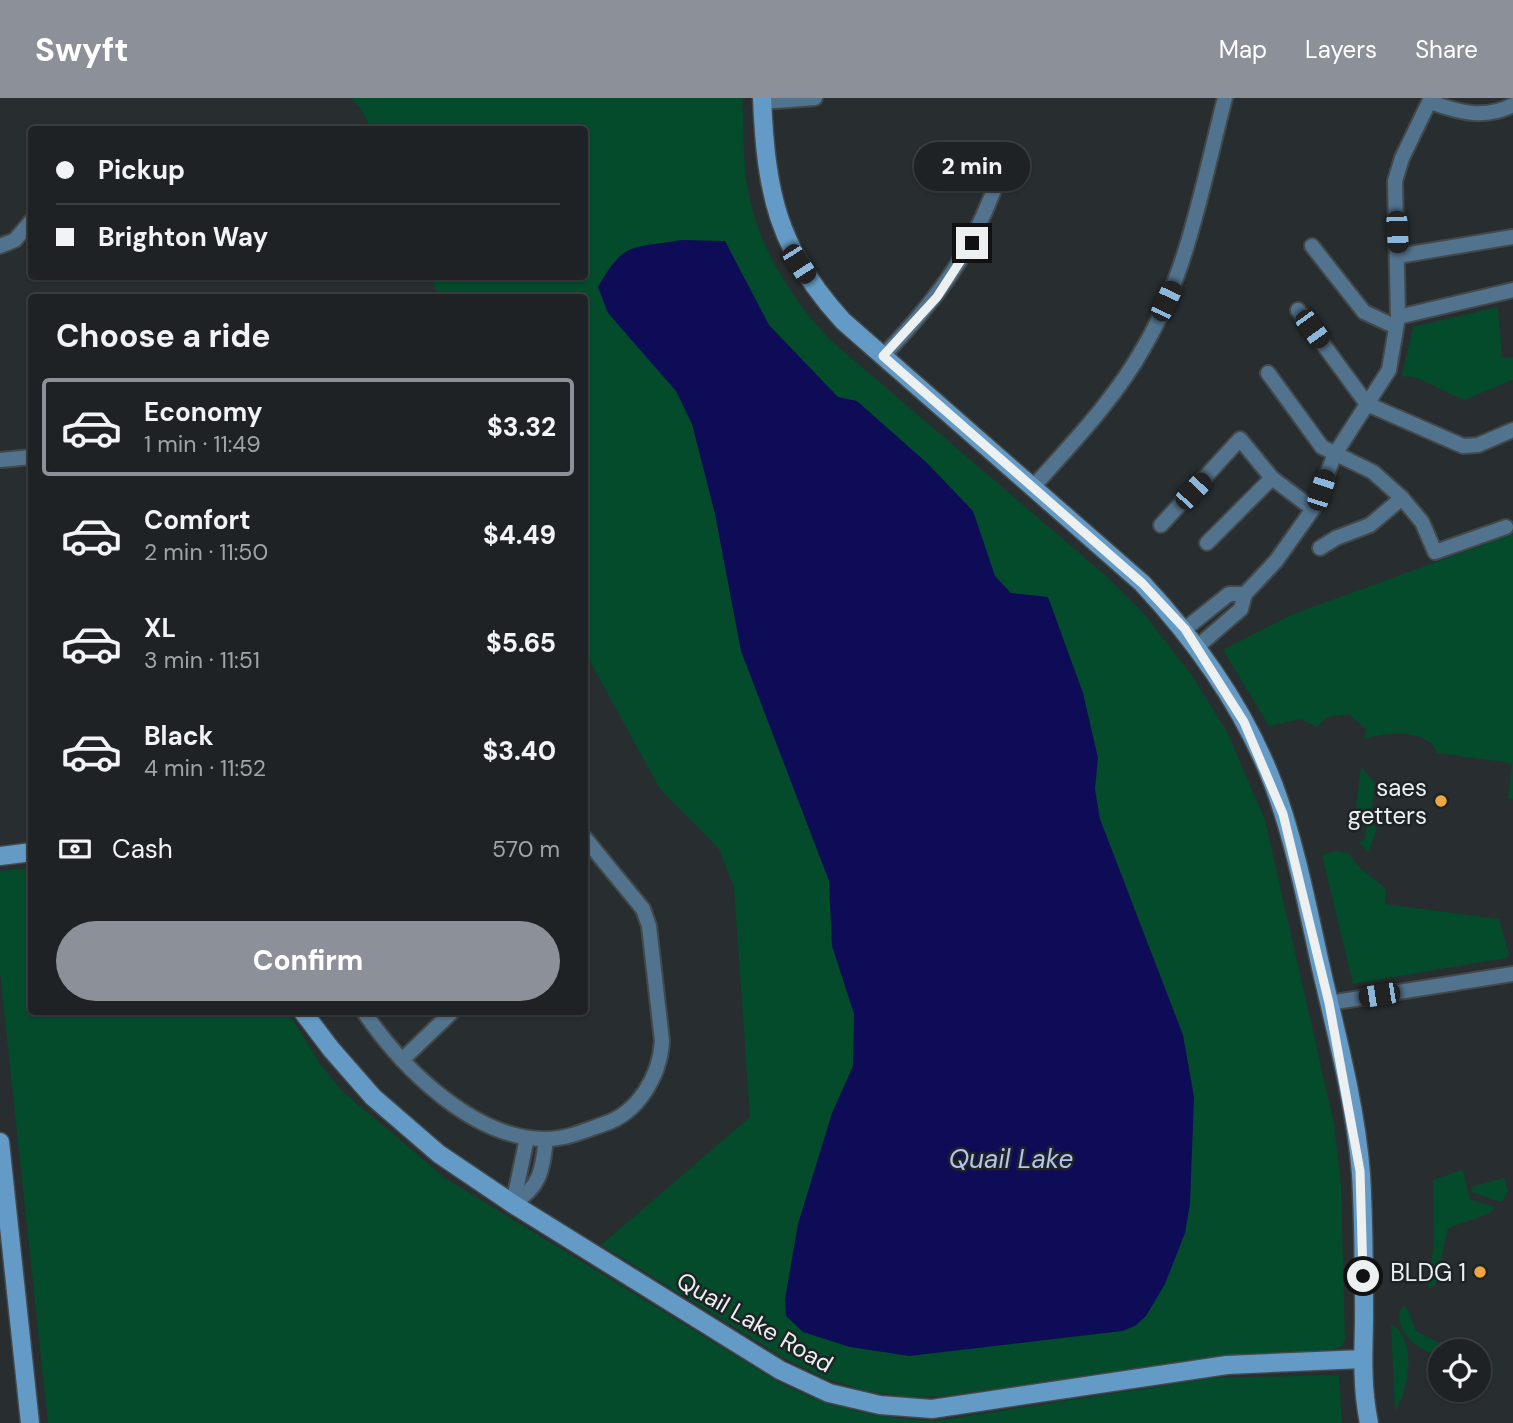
<!DOCTYPE html>
<meta charset="utf-8">
<style>
:root{--surface:#1e2224;--page:#2b2f31;--text:#f1f3f6;--muted:#a1a4a6;--line:#3c3f41;--accent:#8c9099}
body{margin:0;font-family:"DM Sans",sans-serif;background:var(--page);color:var(--text);height:100vh;display:flex;flex-direction:column;font-size:26px;white-space:nowrap}
*{box-sizing:border-box;margin:0}
p{font-size:23px;color:var(--muted)}
.icon{flex:none;width:38px;height:38px;fill:none;stroke:currentColor;stroke-width:2;stroke-linecap:round;stroke-linejoin:round}
.map{position:relative;flex:1;overflow:hidden}
.side{position:absolute;left:28px;top:196px;width:560px;height:721px;display:flex;flex-direction:column;background:var(--surface);border-radius:7px;box-shadow:0 2px 5px #0004,0 0 0 2px var(--line)}
.side>*{flex:none}
.guide{position:absolute;left:28px;top:28px;width:560px;height:154px;border-radius:7px;box-shadow:0 2px 5px #0004,0 0 0 2px var(--line);display:grid;align-content:center;height:154px;padding:0 28px;background:var(--surface)}
.buttons{position:absolute;left:1428px;top:1241px;display:grid;gap:14px}
.buttons a{display:grid;place-items:center;width:63px;height:63px;border-radius:50%;background:var(--surface);box-shadow:0 2px 5px #0004,0 0 0 2px var(--line);font-size:35px}
.end{position:absolute;width:32px;height:32px;margin:-16px;border:9px solid #ecf0f1;background:#111;box-shadow:0 0 0 4px #111}
.from{border-radius:50%}
.bubble{position:absolute;height:49px;border-radius:24px;background:var(--surface);box-shadow:0 2px 5px #0004,0 0 0 2px var(--line);font-size:23px;font-weight:800;line-height:49px;text-align:center}
.car{position:absolute;width:21px;height:42px;margin:-21px -10px;border-radius:9px;box-shadow:0 0 5px 2px #0007;background:linear-gradient(#222 24%,#8ab4d8 0 40%,#222 0 76%,#8ab4d8 0 86%,#222 0)}
.guide b{display:flex;align-items:center;gap:24px;height:66px;font-size:26px}
.guide b+b{border-top:2px solid var(--line)}
.guide i{width:18px;height:18px;background:var(--text)}
ul{padding:0;list-style:none}
li{display:flex;align-items:center;gap:21px;height:98px;margin:0 14px 10px;padding:0 14px;border:4px solid transparent;border-radius:7px}
li div{flex:1}
li b{display:block;font-size:26px}
li em{font-style:normal;font-weight:800}
li.on{border-color:var(--accent)}
li>.icon{width:63px;height:63px;stroke-width:1.5}
h2{padding:0 28px;font-size:32px;line-height:84px}
.pay{display:flex;align-items:center;gap:18px;height:77px;padding:0 28px;font-size:26px}
.pay p{margin-inline-start:auto}
.action{display:flex;gap:14px;margin-top:auto;padding:14px 28px}
.action a{flex:1;height:80px;border-radius:42px;background:var(--accent);color:#fff;font-size:28px;font-weight:800;line-height:80px;text-align:center}
header{display:flex;align-items:center;gap:42px;box-sizing:border-box;height:98px;padding:0 35px;background:var(--accent);color:#fff}
header strong{font-size:33px}
nav{display:flex;gap:38px;margin-inline-start:auto;font-size:24px}
.map>svg:first-child{display:block}
</style>
<header>
<strong>Swyft</strong>
<nav><a>Map</a><a>Layers</a><a>Share</a></nav>
</header>
<div class="map">
<svg width="1513" height="1325" viewBox="0 0 1513 1325">
<rect width="100%" height="100%" fill="#282e30"/>
<g fill="#034b2b">
<path d="M350 0H742C744 27 743 55 746 81 755 144 787 195 829 241L1106 478 1145 517 1192 578 1227 634 1265 722 1334 1026 1341 1087 1345 1241 1342 1248 1333 1252 1211 1259 946 1298 908 1299 867 1293 824 1280 784 1260 601 1147 750 1019 734 789 719 751 660 691 585 554 584 200 439 199 431 179 584 178V32L372 31 359 8Z"/>
<path d="M1498 209 1502 260 1513 259V282L1464 302 1417 280 1402 278 1413 229Z"/>
<path d="M1513 436V701L1508 700 1512 665 1437 655C1430 630 1383 634 1364 641L1366 631 1349 616 1327 619 1317 629 1301 621 1269 628 1223 552 1291 517Z"/>
<path d="M1361 669 1375 685 1370 722 1377 730 1368 755 1359 744 1365 741 1367 724 1355 719Z"/>
<path d="M1335 753 1348 755 1360 770 1386 791 1385 806 1499 821 1509 856 1506 860 1353 886 1322 757Z"/>
<path d="M31 770 32 914H288L320 966 341 992 445 1080 780 1285C831 1310 878 1321 935 1323L1213 1280 1339 1277 1342 1325H48L0 874V773Z"/>
<path d="M1463 1072 1470 1102 1496 1109 1488 1116 1448 1130 1436 1186 1428 1191 1434 1144 1433 1082Z"/>
<path d="M1504 1080 1508 1093 1502 1104 1473 1095 1471 1089Z"/>
<path d="M1406 1208 1416 1233 1441 1246 1440 1257C1420 1255 1392 1233 1401 1210Z"/>
<path d="M1391 1226C1418 1242 1409 1291 1395 1313Z"/>
</g>
<path fill="#0e0c57" d="M681 142 725 143 769 227 838 299 857 303 927 365 973 413 995 478 1011 495 1048 499 1083 595 1098 660 1095 691 1100 721 1183 937 1194 999 1190 1106 1185 1135 1165 1186 1146 1218 1135 1228 1122 1233 909 1258 850 1249 803 1234 786 1218 785 1201 798 1126 832 1015 853 968 854 916 832 848 829 783 741 553 715 416 692 326 676 293 608 215 598 189C625 142 631 151 681 142Z"/>
<g fill="none" stroke-linecap="round" stroke-linejoin="round">
<defs>
<g id="street">
<path d="M762 4 815 0"/>
<path d="M1430 4C1458 14 1484 22 1513 7"/>
<path d="M0 148 15 142 32 122"/>
<path d="M1312 148 1364 214 1396 229"/>
<path d="M1398 158 1513 139"/>
<path d="M1298 212 1367 306 1463 348 1478 347 1513 332"/>
<path d="M1398 219 1513 192"/>
<path d="M883 258C943 195 975 150 1003 67"/>
<path d="M1268 275 1322 349 1373 374 1402 400 1422 424 1435 454 1506 429"/>
<path d="M0 362 32 359"/>
<path d="M1034 388C1073 344 1115 301 1144 249 1188 174 1203 84 1225 0"/>
<path d="M1161 427 1240 341 1272 380 1313 411"/>
<path d="M1207 445 1272 380"/>
<path d="M1320 450 1336 440 1370 427 1402 400"/>
<path d="M1185 531 1229 496H1245"/>
<path d="M1197 549 1241 511 1245 496 1276 463 1313 411 1335 356 1389 272 1398 219 1395 83 1402 60 1431 0"/>
<path d="M1329 905 1513 876"/>
<path d="M364 914C402 970 474 1042 547 1041 567 1041 586 1032 604 1026 638 1015 660 978 662 943L649 828 643 811 584 739"/>
<path d="M402 962 452 914"/>
<path d="M513 1106C541 1088 542 1073 546 1041"/>
<path d="M513 1106 527 1040"/>
</g>
<g id="secondary">
<path d="M762 0C766 94 777 151 843 223L1142 485C1197 544 1245 611 1274 688 1297 750 1309 818 1324 883 1339 946 1356 1012 1361 1076 1364 1125 1364 1175 1364 1225 1363 1258 1362 1292 1369 1325"/>
<path d="M0 758 32 754"/>
<path d="M303 914 331 951 373 999 439 1056 513 1106 780 1272 829 1295 880 1307 932 1311 1227 1267 1363 1261"/>
<path d="M0 1044 30 1325"/>
</g>
</defs>
<use href="#street" stroke="#43494b" stroke-width="18"/>
<use href="#secondary" stroke="#43494b" stroke-width="21"/>
<use href="#street" stroke="#52738e" stroke-width="14"/>
<use href="#secondary" stroke="#649bc6" stroke-width="18"/>
</g>
<g fill="none" stroke-linecap="round" stroke-linejoin="round">
<path stroke="#ecf0f1" stroke-width="9" d="M972 145 937 199 883 258 1142 485 1185 531 1244 624 1283 716 1329 905 1360 1073 1363 1178"/>
</g>
<g fill="#f0a63f" stroke="#1e2426" stroke-width="2.5">
<circle cx="1441" cy="703" r="7"/>
<circle cx="1480" cy="1174" r="7"/>
</g>
<g text-anchor="middle" dominant-baseline="central" stroke-width="5" stroke-linejoin="round" paint-order="stroke">
<g font-size="24" fill="#ecf0f1" stroke="#1e2426" text-anchor="end">
<text x="1427" y="689">saes<tspan x="1427" dy="28">getters</tspan></text>
<text x="1466" y="1174">BLDG 1</text>
</g>
<g font-size="24" fill="#ecf0f1" stroke="#1e2426">
<text transform="translate(755 1224) rotate(30)">Quail Lake Road</text>
</g>
<g font-size="26" font-style="italic" fill="#b6c3ef" stroke="#1e2426">
<text x="1011" y="1061">Quail Lake</text>
</g>
</g>
</svg>
<div class="buttons">
<a><svg class="icon" aria-label="locate" viewBox="0 0 24 24"><circle cx="12" cy="12" r="6"/><path d="M12 2v4M12 18v4M2 12h4M18 12h4"/></svg></a>
</div>
<i class="end from" style="left:1363px;top:1178px"></i>
<i class="end" style="left:972px;top:145px"></i>
<div class="bubble" style="left:914px;top:44px;width:116px">2 min</div>
<i class="car" style="left:1397px;top:134px;rotate:177deg"></i>
<i class="car" style="left:799px;top:166px;rotate:147deg"></i>
<i class="car" style="left:1166px;top:203px;rotate:25deg"></i>
<i class="car" style="left:1312px;top:231px;rotate:144deg"></i>
<i class="car" style="left:1321px;top:392px;rotate:18deg"></i>
<i class="car" style="left:1193px;top:393px;rotate:43deg"></i>
<i class="car" style="left:1379px;top:897px;rotate:261deg"></i>
<div class="guide">
<b><i class="from"></i>Pickup</b>
<b><i></i>Brighton Way</b>
</div>
<section class="side">
<h2>Choose a ride</h2>
<ul>
<li class="on"><svg class="icon" aria-label="car" viewBox="0 0 24 24"><path d="M5 17H2v-5l4-1 3-4h7l3 4 3 1v5h-3M9 17h6M6 11h13"/><circle cx="7" cy="17" r="2"/><circle cx="17" cy="17" r="2"/></svg><div><b>Economy</b><p>1 min · 11:49</p></div><em>$3.32</em></li>
<li><svg class="icon" aria-label="car" viewBox="0 0 24 24"><path d="M5 17H2v-5l4-1 3-4h7l3 4 3 1v5h-3M9 17h6M6 11h13"/><circle cx="7" cy="17" r="2"/><circle cx="17" cy="17" r="2"/></svg><div><b>Comfort</b><p>2 min · 11:50</p></div><em>$4.49</em></li>
<li><svg class="icon" aria-label="car" viewBox="0 0 24 24"><path d="M5 17H2v-5l4-1 3-4h7l3 4 3 1v5h-3M9 17h6M6 11h13"/><circle cx="7" cy="17" r="2"/><circle cx="17" cy="17" r="2"/></svg><div><b>XL</b><p>3 min · 11:51</p></div><em>$5.65</em></li>
<li><svg class="icon" aria-label="car" viewBox="0 0 24 24"><path d="M5 17H2v-5l4-1 3-4h7l3 4 3 1v5h-3M9 17h6M6 11h13"/><circle cx="7" cy="17" r="2"/><circle cx="17" cy="17" r="2"/></svg><div><b>Black</b><p>4 min · 11:52</p></div><em>$3.40</em></li>
</ul>
<div class="pay"><svg class="icon" aria-label="cash" viewBox="0 0 24 24"><path d="M3 7h18v10H3z"/><circle cx="12" cy="12" r="2"/></svg>Cash<p>570 m</p></div>
<div class="action"><a>Confirm</a></div>
</section>
</div>
